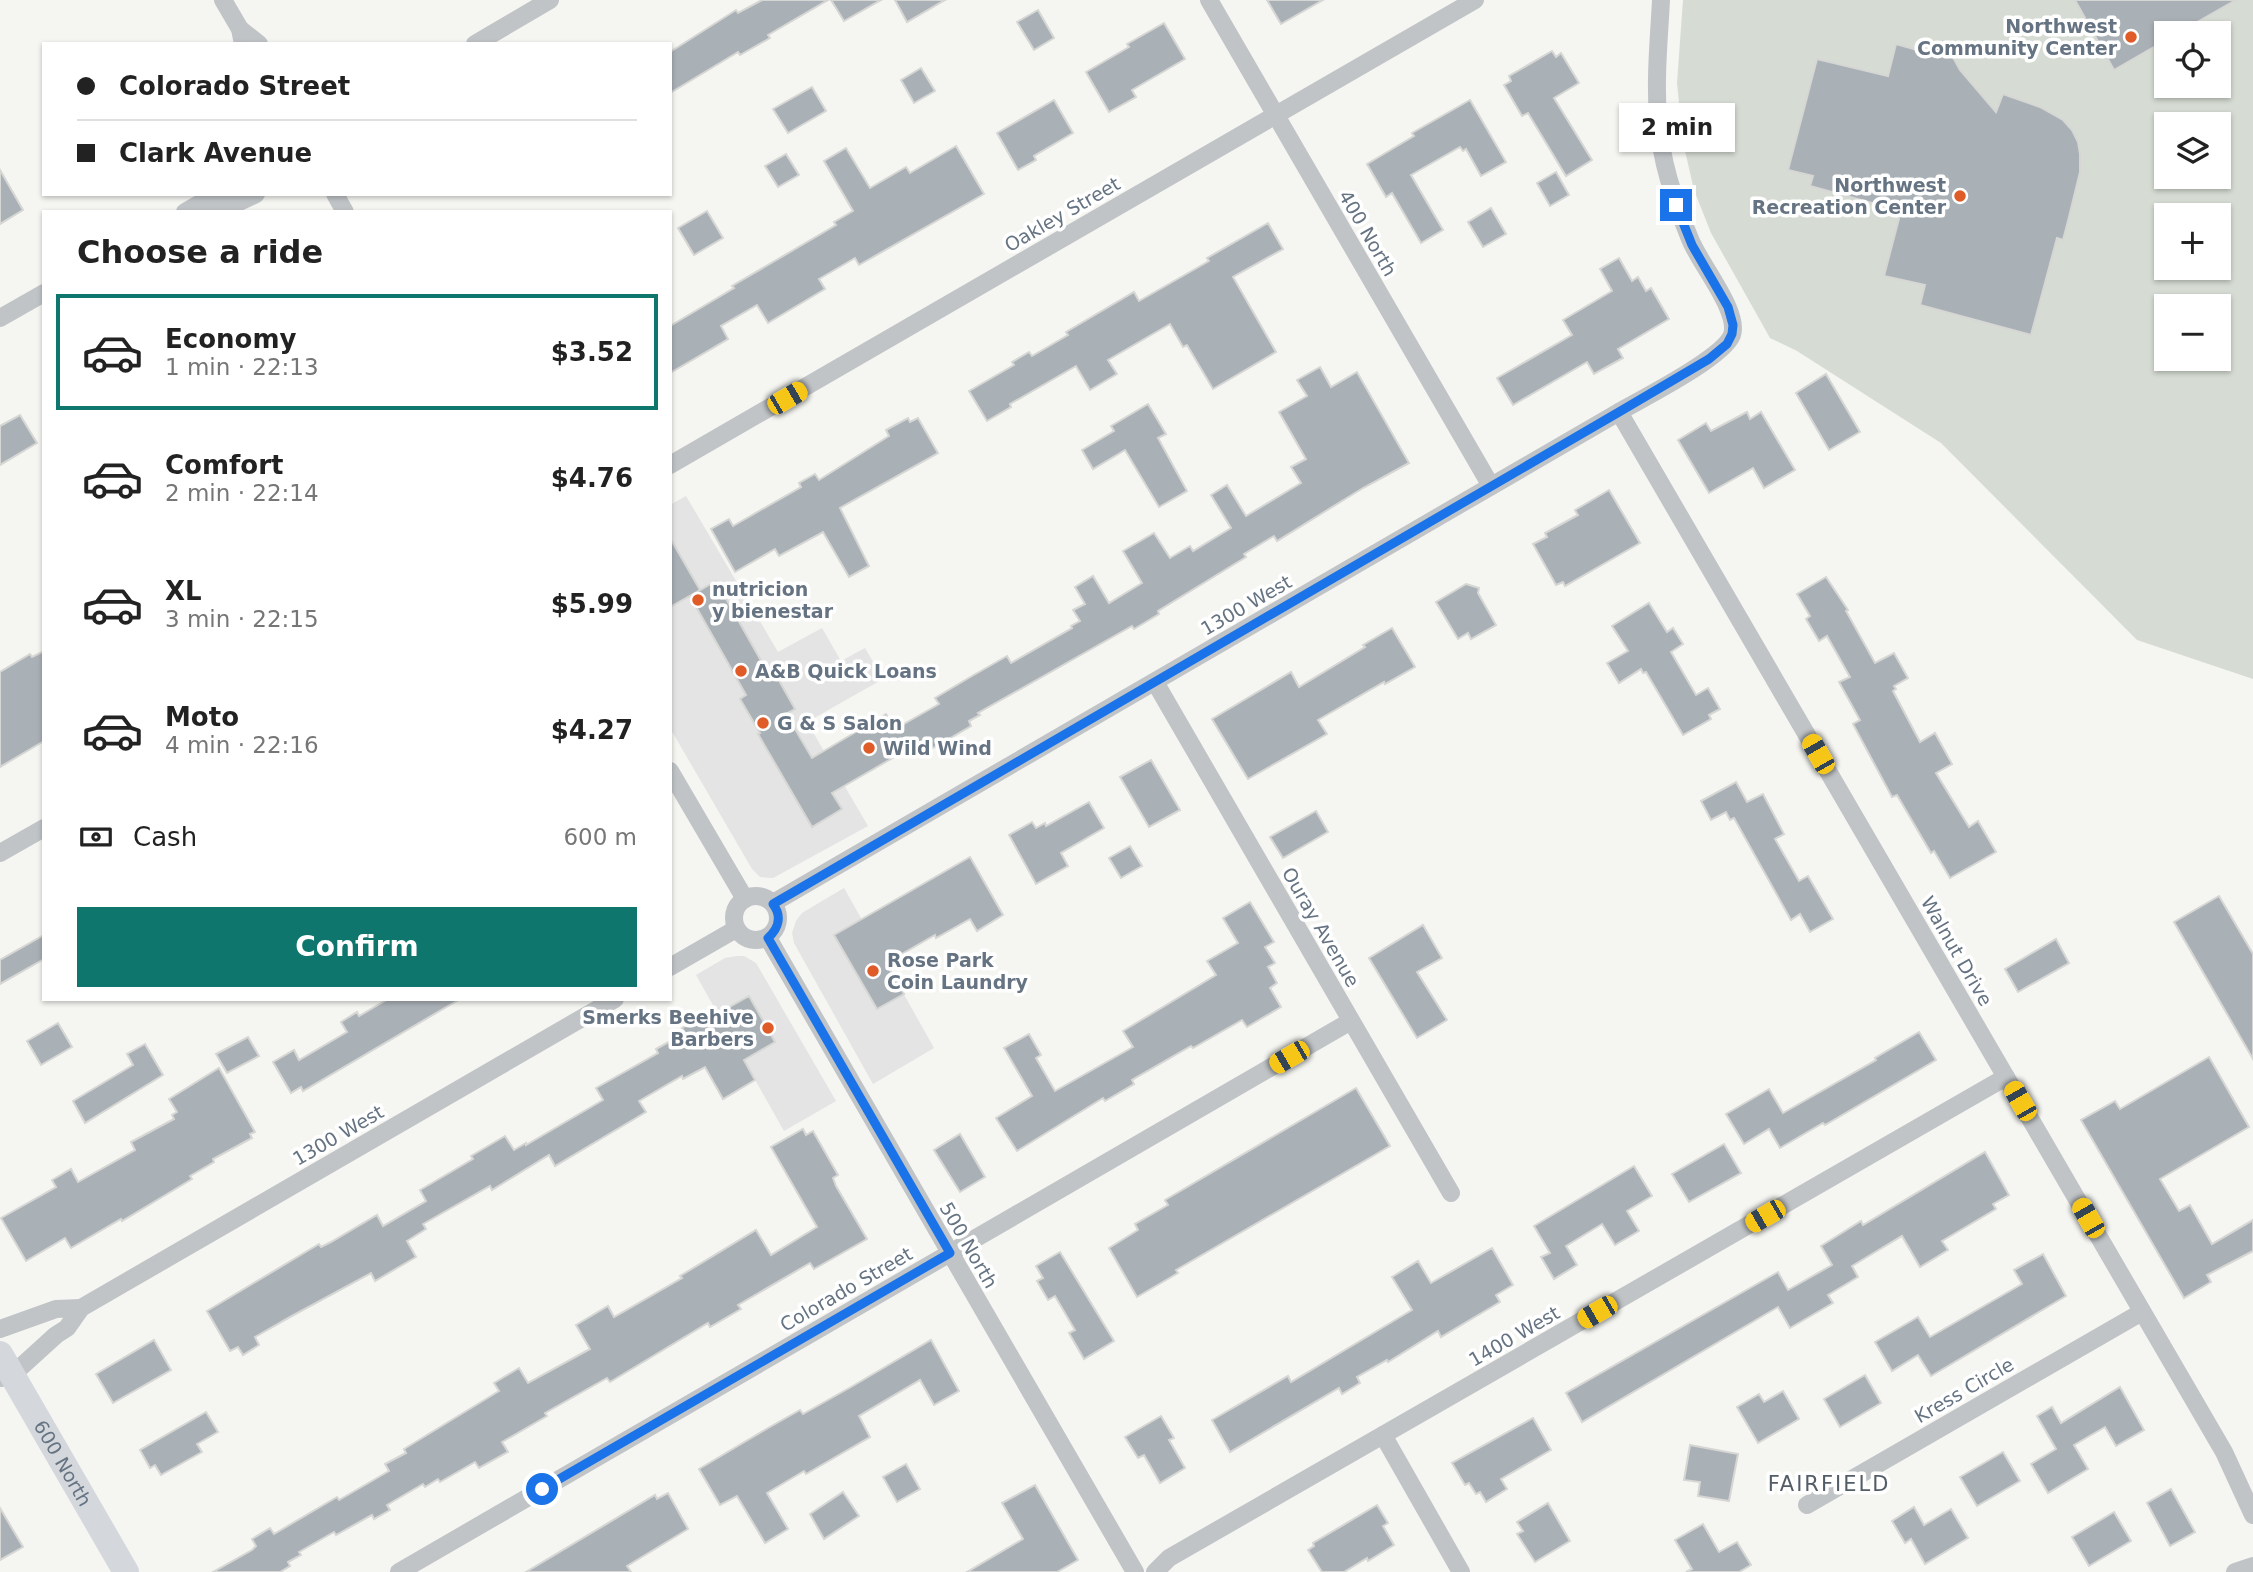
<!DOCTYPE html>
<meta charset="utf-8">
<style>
:root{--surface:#fff;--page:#f2f2f2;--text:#222;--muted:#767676;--line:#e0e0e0;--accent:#0f766e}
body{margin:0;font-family:"DejaVu Sans",sans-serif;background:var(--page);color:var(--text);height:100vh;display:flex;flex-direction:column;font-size:26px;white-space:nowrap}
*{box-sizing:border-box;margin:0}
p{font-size:23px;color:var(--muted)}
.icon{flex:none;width:38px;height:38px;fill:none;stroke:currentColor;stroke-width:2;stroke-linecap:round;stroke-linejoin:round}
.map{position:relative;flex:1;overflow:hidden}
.details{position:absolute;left:42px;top:210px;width:630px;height:791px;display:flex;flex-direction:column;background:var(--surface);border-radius:0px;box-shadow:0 2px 5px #0004}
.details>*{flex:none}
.top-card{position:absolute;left:42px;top:42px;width:630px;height:154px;border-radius:0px;box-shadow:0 2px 5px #0004;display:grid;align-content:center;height:154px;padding:0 35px;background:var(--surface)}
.fabs{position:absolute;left:2154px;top:21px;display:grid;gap:14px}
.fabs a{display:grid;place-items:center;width:77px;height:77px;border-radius:0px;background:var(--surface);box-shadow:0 2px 5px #0004;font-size:35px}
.end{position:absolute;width:32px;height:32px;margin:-16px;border:9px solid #1a73e8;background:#fff;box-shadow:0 0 0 4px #fff}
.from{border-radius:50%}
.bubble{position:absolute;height:49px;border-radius:0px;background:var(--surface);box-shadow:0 2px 5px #0004;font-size:23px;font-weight:700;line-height:49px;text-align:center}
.car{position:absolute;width:21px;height:42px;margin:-21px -10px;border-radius:9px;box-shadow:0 0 5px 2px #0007;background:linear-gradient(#f5c518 24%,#345 0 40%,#f5c518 0 76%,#345 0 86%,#f5c518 0)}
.top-card b{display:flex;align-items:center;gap:24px;height:66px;font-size:26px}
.top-card b+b{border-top:2px solid var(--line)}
.top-card i{width:18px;height:18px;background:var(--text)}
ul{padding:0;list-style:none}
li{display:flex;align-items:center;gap:21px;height:116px;margin:0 14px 10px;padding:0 21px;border:4px solid transparent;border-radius:0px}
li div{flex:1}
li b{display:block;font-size:26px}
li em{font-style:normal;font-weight:700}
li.active{border-color:var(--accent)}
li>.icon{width:63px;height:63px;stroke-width:1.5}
h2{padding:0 35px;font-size:32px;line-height:84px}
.pay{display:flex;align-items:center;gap:18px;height:77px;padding:0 35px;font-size:26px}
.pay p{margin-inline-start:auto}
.cta{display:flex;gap:14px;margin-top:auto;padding:14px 35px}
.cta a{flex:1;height:80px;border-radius:0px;background:var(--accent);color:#fff;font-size:28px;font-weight:700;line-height:80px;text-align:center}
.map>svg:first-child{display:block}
</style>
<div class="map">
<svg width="2253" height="1572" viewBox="0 0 2253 1572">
<rect width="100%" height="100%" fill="#f5f5f2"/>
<g fill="#e3e4e3">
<path d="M686 496 778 652 822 628 841 661 865 648 883 679 807 722 868 826 773 878 760 877 752 869 670 728V505Z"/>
<path d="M844 888 934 1048 873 1084 794 943 792 933 796 921 802 913Z"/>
<path d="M737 956H744L756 963 836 1101 784 1131 696 975 725 958Z"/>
</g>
<path fill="#d6dcd3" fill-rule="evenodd" d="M1683 0H2253V679L2137 640 1941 443 1797 351 1770 338 1711 233 1694 190 1683 142 1677 83ZM2166 33H2219V86H2166ZM2166 124H2219V177H2166ZM2166 215H2219V268H2166ZM2166 306H2219V359H2166Z"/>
<g fill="#aab1b6" stroke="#d6d7d4" stroke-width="2">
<path d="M762 0H828L768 35 770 38 740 55 738 52 670 93V52L736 10 738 13Z"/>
<path d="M831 0H881L844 21Z"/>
<path d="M895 0H945L907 22Z"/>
<path d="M1267 0H1323L1281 24Z"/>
<path d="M2075 0H2236L2178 33H2166V40L2114 70Z"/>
<path d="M1038 10 1054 38 1034 50 1017 22Z"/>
<path d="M1164 23 1185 59 1132 90 1136 97 1109 112 1086 72 1129 47 1127 44Z"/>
<path d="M1944 41 1960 70 1996 112 2003 94 2040 107 2063 120 2072 130 2078 142 2080 154V172L2068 221 2063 240 2057 238 2031 335 1920 305 1925 285 1884 276 1901 211 1810 186 1813 176 1788 170 1817 59 1888 76 1896 44 1924 52Z"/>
<path d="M1552 51 1556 57 1561 53 1579 83 1554 98 1592 160 1566 176 1528 113 1522 116 1504 85 1511 81 1509 76Z"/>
<path d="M921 68 935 91 914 103 901 80Z"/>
<path d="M812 87 826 111 788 133 773 109Z"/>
<path d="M1054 100 1073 133 1034 156 1036 160 1018 170 997 133Z"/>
<path d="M1470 100 1506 162 1481 176 1466 149 1463 151 1460 147 1411 175 1443 230 1421 243 1392 193 1386 197 1367 164 1414 136 1412 133Z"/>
<path d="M956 146 984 194 859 265 855 258 819 279 825 289 768 323 757 305 721 326 728 339 670 373V326L734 288 732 286 836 225 834 222 853 211 824 161 846 148 870 188 906 167 910 173Z"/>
<path d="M786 154 799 175 778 187 765 166Z"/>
<path d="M0 170 23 210 0 224Z"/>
<path d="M1556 172 1569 195 1550 206 1537 183Z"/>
<path d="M1491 208 1506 234 1483 247 1468 222Z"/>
<path d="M707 211 723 238 694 255 678 228Z"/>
<path d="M1268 223 1283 249 1233 277 1276 352 1213 389 1187 345 1183 347 1170 324 1108 360 1117 374 1090 390 1076 366 1010 404 1011 407 987 421 969 391 1014 365 1012 362 1029 352 1032 356 1068 335 1066 332 1134 292 1139 301 1209 261 1207 258Z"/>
<path d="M1619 258 1632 281 1638 277 1646 291 1651 288 1669 319 1618 349 1623 358 1594 374 1587 362 1513 405 1497 378 1572 335 1563 320 1612 291 1600 269Z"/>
<path d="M1320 367 1331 387 1357 372 1409 463 1363 488 1277 541 1274 536 1244 554 1246 557 1158 611 1159 614 1134 629 1132 626 978 713 980 715 969 721 971 726 928 751 922 741 832 793 842 809 812 827 758 734 760 733 740 699 746 695 690 596 716 581 772 680 777 677 795 709 786 714 812 758 886 714 895 729 939 704 935 698 972 676 1007 656 1011 663 1072 628 1071 626 1080 621 1073 610 1085 604 1075 587 1093 576 1109 603 1142 583 1123 551 1154 533 1170 558 1190 546 1193 551 1231 528 1211 495 1227 485 1246 516 1301 483 1291 467 1306 459 1279 412 1307 396 1297 380Z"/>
<path d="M1826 374 1860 432 1829 450 1796 393Z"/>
<path d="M1148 404 1166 434 1158 438 1187 491 1159 507 1125 450 1093 469 1082 450 1114 431 1111 426Z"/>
<path d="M1747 412 1750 419 1761 412 1795 470 1764 488 1753 468 1709 493 1678 440 1706 423 1711 431Z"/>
<path d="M20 415 37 443 0 465V426Z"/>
<path d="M908 418 910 422 918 418 938 453 840 508 869 566 849 577 823 532 779 556 775 549 735 572 711 529 729 519 733 526 801 487 799 483 815 474 819 480 889 436 886 430Z"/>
<path d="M1609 490 1640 543 1565 586 1563 582 1556 585 1533 544 1547 537 1545 533 1578 515 1575 510Z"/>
<path d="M670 538 700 590 670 607Z"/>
<path d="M1826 577 1848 610 1846 611 1875 663 1894 653 1908 678 1894 686 1896 689 1893 691 1920 742 1935 733 1952 764 1936 773 1969 827 1978 821 1996 852 1950 878 1934 851 1931 853 1897 795 1892 797 1853 724 1860 720 1839 682 1850 677 1827 636 1819 641 1806 619 1810 616 1797 594Z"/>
<path d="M1466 584 1479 588 1478 593 1496 625 1471 639 1468 633 1458 639 1436 602Z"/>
<path d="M1649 603 1667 632 1673 628 1683 644 1671 652 1696 695 1708 688 1720 709 1709 715 1711 719 1683 735 1646 672 1643 673 1641 669 1619 683 1607 663 1628 651 1612 626Z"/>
<path d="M1392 628 1415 667 1385 684 1384 682 1318 720 1327 734 1248 779 1212 719 1291 672 1299 687 1365 647 1363 645Z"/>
<path d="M44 651V741L0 767V672L30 654 32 657Z"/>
<path d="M1151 760 1180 810 1149 827 1120 777Z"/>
<path d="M1736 782 1747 802 1763 794 1784 834 1775 839 1799 881 1808 876 1833 919 1810 932 1800 914 1791 920 1734 818 1730 820 1726 812 1711 820 1701 801Z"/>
<path d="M1089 802 1104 828 1061 853 1068 866 1036 884 1009 835 1032 822 1036 828 1045 823 1046 826Z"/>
<path d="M1316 811 1328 832 1283 858 1270 837Z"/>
<path d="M1130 846 1142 866 1121 878 1109 858Z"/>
<path d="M970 857 1003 915 977 931 970 919 936 938 935 935 886 963 904 994 877 1009 834 935Z"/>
<path d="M2219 896 2253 954V1059L2174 922Z"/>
<path d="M1250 902 1274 942 1265 947 1275 963 1268 967 1277 983 1270 988 1281 1007 1247 1027 1242 1020 1193 1048 1191 1046 1132 1080 1134 1084 1105 1101 1103 1098 1017 1151 996 1118 1032 1096 1004 1048 1029 1034 1041 1055 1036 1058 1055 1091 1133 1047 1123 1031 1216 975 1207 961 1238 943 1223 918Z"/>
<path d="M1423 925 1442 958 1417 972 1447 1020 1417 1038 1369 958Z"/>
<path d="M44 935V959L0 984V960Z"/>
<path d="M2056 939 2069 963 2018 992 2005 969Z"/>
<path d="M749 996 775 1042 744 1060 755 1080 723 1099 705 1067 683 1079 682 1076 639 1101 646 1112 555 1166 549 1155 492 1190 490 1186 423 1224 426 1229 407 1241 416 1257 375 1281 371 1273 290 1317 255 1337 259 1345 243 1355 238 1347 230 1351 207 1311 319 1244 321 1247 331 1242 377 1215 383 1226 426 1201 420 1190 473 1159 471 1156 505 1136 514 1150 526 1143V1145L603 1100 596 1088 658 1053 656 1049 685 1033 682 1028 715 1009 717 1014Z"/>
<path d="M388 999H460L303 1091 301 1087 291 1093 273 1062 294 1050 299 1060 347 1032 341 1022 357 1012 359 1016Z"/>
<path d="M58 1023 72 1047 41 1065 27 1041Z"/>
<path d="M1919 1032 1936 1060 1825 1125 1823 1123 1780 1148 1769 1129 1744 1144 1726 1114 1769 1089 1783 1113 1876 1060 1875 1058Z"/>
<path d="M248 1037 259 1056 227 1073 216 1054Z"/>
<path d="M145 1044 163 1075 85 1123 73 1101 133 1065 127 1054Z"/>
<path d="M2209 1057 2249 1127 2160 1179 2179 1211 2190 1205 2212 1244 2253 1220V1251L2207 1275 2211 1282 2184 1298 2081 1120 2115 1101 2120 1109Z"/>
<path d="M219 1068 255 1132 250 1134 252 1138 213 1159 214 1162 190 1176 192 1179 122 1221 121 1219 71 1248 65 1238 26 1261 1 1218 56 1187 52 1180 71 1169 78 1182 135 1150 131 1142 174 1119 172 1115 177 1112 169 1099Z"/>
<path d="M1356 1088 1390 1146 1176 1270 1178 1273 1137 1297 1109 1248 1138 1230 1135 1224 1168 1205 1165 1200Z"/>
<path d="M803 1129 806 1135 813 1131 838 1175 833 1178 836 1186 867 1239 814 1269 810 1263 738 1305 741 1309 710 1327 708 1323 610 1382 607 1378 545 1413 547 1416 502 1442 508 1452 479 1468 475 1462 440 1482 438 1479 425 1487 423 1484 387 1505 390 1510 374 1519 372 1515 336 1535 334 1532 299 1552 301 1555 288 1562 290 1566 280 1572H213L252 1550 256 1546 252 1539 270 1528 274 1534 337 1497 339 1500 389 1471 385 1464 406 1453 404 1449 499 1391 494 1383 519 1368 528 1383 590 1349 576 1325 608 1306 614 1317 682 1278 680 1276 756 1230 771 1255 817 1227 771 1147Z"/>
<path d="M960 1134 985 1177 960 1192 934 1150Z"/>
<path d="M1724 1144 1741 1173 1689 1202 1672 1174Z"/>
<path d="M1985 1152 2009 1195 1993 1204 1996 1209 1942 1241 1948 1250 1920 1267 1902 1236 1852 1266 1858 1277 1828 1295 1833 1303 1790 1328 1778 1307 1582 1422 1566 1393 1778 1272 1788 1290 1832 1265 1821 1246 1861 1221 1863 1225Z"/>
<path d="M1634 1166 1652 1196 1627 1211 1639 1231 1615 1245 1602 1224 1566 1246 1577 1265 1554 1279 1541 1257 1550 1253 1534 1226Z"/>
<path d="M1492 1248 1513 1285 1496 1295 1500 1302 1441 1337 1438 1331 1388 1362 1387 1360 1357 1377 1360 1383 1342 1394 1339 1388 1230 1452 1212 1420 1288 1376 1291 1382 1412 1310 1392 1277 1418 1261 1431 1283Z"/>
<path d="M1060 1252 1114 1341 1084 1359 1069 1333 1075 1330 1055 1296 1048 1300 1037 1281 1043 1278 1036 1266Z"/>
<path d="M2043 1254 2066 1296 1931 1376 1918 1355 1892 1371 1875 1342 1918 1317 1930 1337 2022 1284 2014 1270Z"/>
<path d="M154 1340 171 1370 113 1403 96 1374Z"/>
<path d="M931 1340 959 1391 934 1405 920 1380 859 1416 870 1437 806 1474 804 1471 767 1493 788 1529 765 1543 737 1496 720 1505 699 1469 768 1428 800 1410 803 1414 851 1387Z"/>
<path d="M1865 1375 1881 1403 1840 1427 1824 1399Z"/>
<path d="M2120 1387 2144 1430 2116 1446 2105 1427 2074 1445 2088 1469 2048 1493 2031 1464 2056 1449 2037 1416 2052 1407 2061 1423Z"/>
<path d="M1783 1391 1799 1419 1758 1443 1737 1407 1759 1394 1764 1402Z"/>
<path d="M206 1412 218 1432 197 1444 202 1452 161 1475 155 1465 150 1468 140 1450Z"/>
<path d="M1161 1416 1174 1438 1169 1440 1185 1468 1160 1483 1144 1455 1138 1458 1125 1437Z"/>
<path d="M1533 1418 1551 1450 1501 1479 1507 1489 1486 1502 1480 1492 1476 1494 1469 1483 1465 1485 1452 1463Z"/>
<path d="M1690 1445 1738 1454 1729 1501 1698 1496 1700 1482 1684 1480Z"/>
<path d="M2003 1452 2020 1481 1977 1506 1960 1477Z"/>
<path d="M906 1464 920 1489 897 1502 883 1477Z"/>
<path d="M1035 1485 1078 1560 1057 1572H967L1023 1539 1002 1503Z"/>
<path d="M2171 1489 2195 1532 2170 1546 2147 1503Z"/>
<path d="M843 1492 859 1516 824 1539 810 1514Z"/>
<path d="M668 1493 688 1529 627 1566 631 1572H526L655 1495 657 1499Z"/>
<path d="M1548 1503 1570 1541 1535 1562 1517 1534 1523 1531 1517 1522Z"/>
<path d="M1377 1505 1388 1523 1383 1526 1394 1545 1368 1561 1367 1558 1344 1572H1322L1308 1550 1314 1546 1313 1543Z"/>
<path d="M1914 1507 1924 1525 1951 1509 1968 1538 1925 1564 1911 1539 1905 1543 1892 1521Z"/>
<path d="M0 1508 23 1547 0 1560Z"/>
<path d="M2114 1512 2131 1541 2089 1566 2072 1537Z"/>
<path d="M1703 1524 1719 1552 1737 1542 1751 1565 1739 1572H1686L1692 1569 1675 1540Z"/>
</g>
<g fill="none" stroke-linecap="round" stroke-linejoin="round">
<g stroke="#c0c4c7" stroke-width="18">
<path d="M223 0 240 29 243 44"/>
<path d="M1209 0 1491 486"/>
<path d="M240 29 259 44"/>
<path d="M475 44 550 0"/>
<path d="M335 194 345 212"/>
<path d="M204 201 239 202 256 194"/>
<path d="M185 212 204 201 208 194"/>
<path d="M0 318 44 293"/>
<path d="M1619 412 2224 1452 2253 1515"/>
<path d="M670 465 1475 0"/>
<path d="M1155 682 1451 1193"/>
<path d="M670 771 745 899"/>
<path d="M0 853 44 828"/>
<circle cx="756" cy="918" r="22"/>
<path d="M773 903 1619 412C1643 398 1723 358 1732 335 1740 311 1699 263 1690 239 1674 200 1660 159 1658 117 1655 78 1659 39 1661 0"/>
<path d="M768 938 1135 1572"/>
<path d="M670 967 736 929"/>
<path d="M0 1329 56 1309 81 1308"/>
<path d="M2 1378 12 1375 56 1335 67 1328 81 1308 615 999"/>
<path d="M1383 1435 1461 1572"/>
<path d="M1807 1505 2142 1312"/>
<path d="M399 1572 1351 1021"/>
<path d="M1155 1572 1169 1558 2006 1077"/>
<path d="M2235 1572 2253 1566"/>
</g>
<path stroke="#d4d8dc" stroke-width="26" id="s1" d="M0 1354 126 1572"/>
</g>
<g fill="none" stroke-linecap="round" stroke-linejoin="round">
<path stroke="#1a73e8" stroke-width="9" d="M542 1489 950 1253 768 938C779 928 782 916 773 904L1619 412 1709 359 1727 344 1732 334 1733 325 1728 307 1692 245 1676 205"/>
</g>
<g fill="#df5c28" stroke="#fff" stroke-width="2.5">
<circle cx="2131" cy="37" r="7"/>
<circle cx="1960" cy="196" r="7"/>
<circle cx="698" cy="600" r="7"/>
<circle cx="741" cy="671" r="7"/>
<circle cx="763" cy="723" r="7"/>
<circle cx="869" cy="748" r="7"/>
<circle cx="873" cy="971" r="7"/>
<circle cx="768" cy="1028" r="7"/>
</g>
<g text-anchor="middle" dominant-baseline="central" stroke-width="7" stroke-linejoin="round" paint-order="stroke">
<g font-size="19" font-weight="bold" fill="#657382" stroke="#fff" text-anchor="start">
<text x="2117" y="26" text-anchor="end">Northwest<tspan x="2117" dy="22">Community Center</tspan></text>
<text x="1946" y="185" text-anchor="end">Northwest<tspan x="1946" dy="22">Recreation Center</tspan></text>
<text x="712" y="589">nutricion<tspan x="712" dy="22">y bienestar</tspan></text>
<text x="755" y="671">A&amp;B Quick Loans</text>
<text x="777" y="723">G &amp; S Salon</text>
<text x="883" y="748">Wild Wind</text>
<text x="887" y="960">Rose Park<tspan x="887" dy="22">Coin Laundry</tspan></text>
<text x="754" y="1017" text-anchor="end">Smerks Beehive<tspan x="754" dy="22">Barbers</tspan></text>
</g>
<g font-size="19" fill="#657382" stroke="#fff">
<text transform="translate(1062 214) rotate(-30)">Oakley Street</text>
<text transform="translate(1368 233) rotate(60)">400 North</text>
<text transform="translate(1246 605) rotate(-30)">1300 West</text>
<text transform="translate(1321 927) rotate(60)">Ouray Avenue</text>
<text transform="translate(1957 951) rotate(60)">Walnut Drive</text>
<text transform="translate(338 1135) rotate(-30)">1300 West</text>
<text transform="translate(969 1245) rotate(60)">500 North</text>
<text transform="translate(846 1289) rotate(-30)">Colorado Street</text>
<text transform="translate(1514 1336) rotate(-30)">1400 West</text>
<text transform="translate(1964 1390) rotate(-30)">Kress Circle</text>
<text stroke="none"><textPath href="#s1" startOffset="126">600 North</textPath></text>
</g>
<g font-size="21" letter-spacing="2" fill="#535d67" stroke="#fff">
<text x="1829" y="1484">FAIRFIELD</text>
</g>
</g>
</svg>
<div class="fabs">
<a><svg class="icon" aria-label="locate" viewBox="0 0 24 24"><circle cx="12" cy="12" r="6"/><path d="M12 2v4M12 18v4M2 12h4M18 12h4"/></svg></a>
<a><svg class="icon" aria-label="layers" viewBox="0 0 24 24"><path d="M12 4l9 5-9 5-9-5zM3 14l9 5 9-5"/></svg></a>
<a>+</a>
<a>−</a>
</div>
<i class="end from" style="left:542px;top:1489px"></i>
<i class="end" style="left:1676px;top:205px"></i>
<div class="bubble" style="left:1619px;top:103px;width:116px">2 min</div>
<i class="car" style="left:787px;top:398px;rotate:60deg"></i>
<i class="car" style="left:1818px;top:754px;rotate:330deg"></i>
<i class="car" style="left:1289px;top:1057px;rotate:240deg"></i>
<i class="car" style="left:2020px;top:1101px;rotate:330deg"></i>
<i class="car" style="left:1765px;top:1216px;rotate:240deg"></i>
<i class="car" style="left:2088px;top:1218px;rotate:330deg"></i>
<i class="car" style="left:1597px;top:1312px;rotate:240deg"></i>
<div class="top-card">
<b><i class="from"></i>Colorado Street</b>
<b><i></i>Clark Avenue</b>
</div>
<section class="details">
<h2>Choose a ride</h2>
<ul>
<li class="active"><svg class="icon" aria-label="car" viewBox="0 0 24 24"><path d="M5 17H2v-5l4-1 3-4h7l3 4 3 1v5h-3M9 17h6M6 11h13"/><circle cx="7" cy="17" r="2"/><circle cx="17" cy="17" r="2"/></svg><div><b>Economy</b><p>1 min · 22:13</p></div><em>$3.52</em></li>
<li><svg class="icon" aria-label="car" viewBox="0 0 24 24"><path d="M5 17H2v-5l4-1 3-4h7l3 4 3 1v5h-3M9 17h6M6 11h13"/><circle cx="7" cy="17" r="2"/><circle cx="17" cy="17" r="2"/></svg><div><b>Comfort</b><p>2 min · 22:14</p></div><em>$4.76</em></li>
<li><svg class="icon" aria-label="car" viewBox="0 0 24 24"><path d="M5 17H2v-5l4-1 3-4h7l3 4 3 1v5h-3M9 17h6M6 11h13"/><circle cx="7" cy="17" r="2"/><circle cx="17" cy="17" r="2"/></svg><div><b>XL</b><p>3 min · 22:15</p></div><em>$5.99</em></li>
<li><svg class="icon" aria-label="car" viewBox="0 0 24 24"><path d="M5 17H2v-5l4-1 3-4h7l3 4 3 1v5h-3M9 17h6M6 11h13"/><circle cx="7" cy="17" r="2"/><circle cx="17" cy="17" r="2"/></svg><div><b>Moto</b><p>4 min · 22:16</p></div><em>$4.27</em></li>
</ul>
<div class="pay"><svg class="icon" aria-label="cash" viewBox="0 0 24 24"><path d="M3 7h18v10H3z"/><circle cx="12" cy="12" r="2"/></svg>Cash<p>600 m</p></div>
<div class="cta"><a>Confirm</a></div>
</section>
</div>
